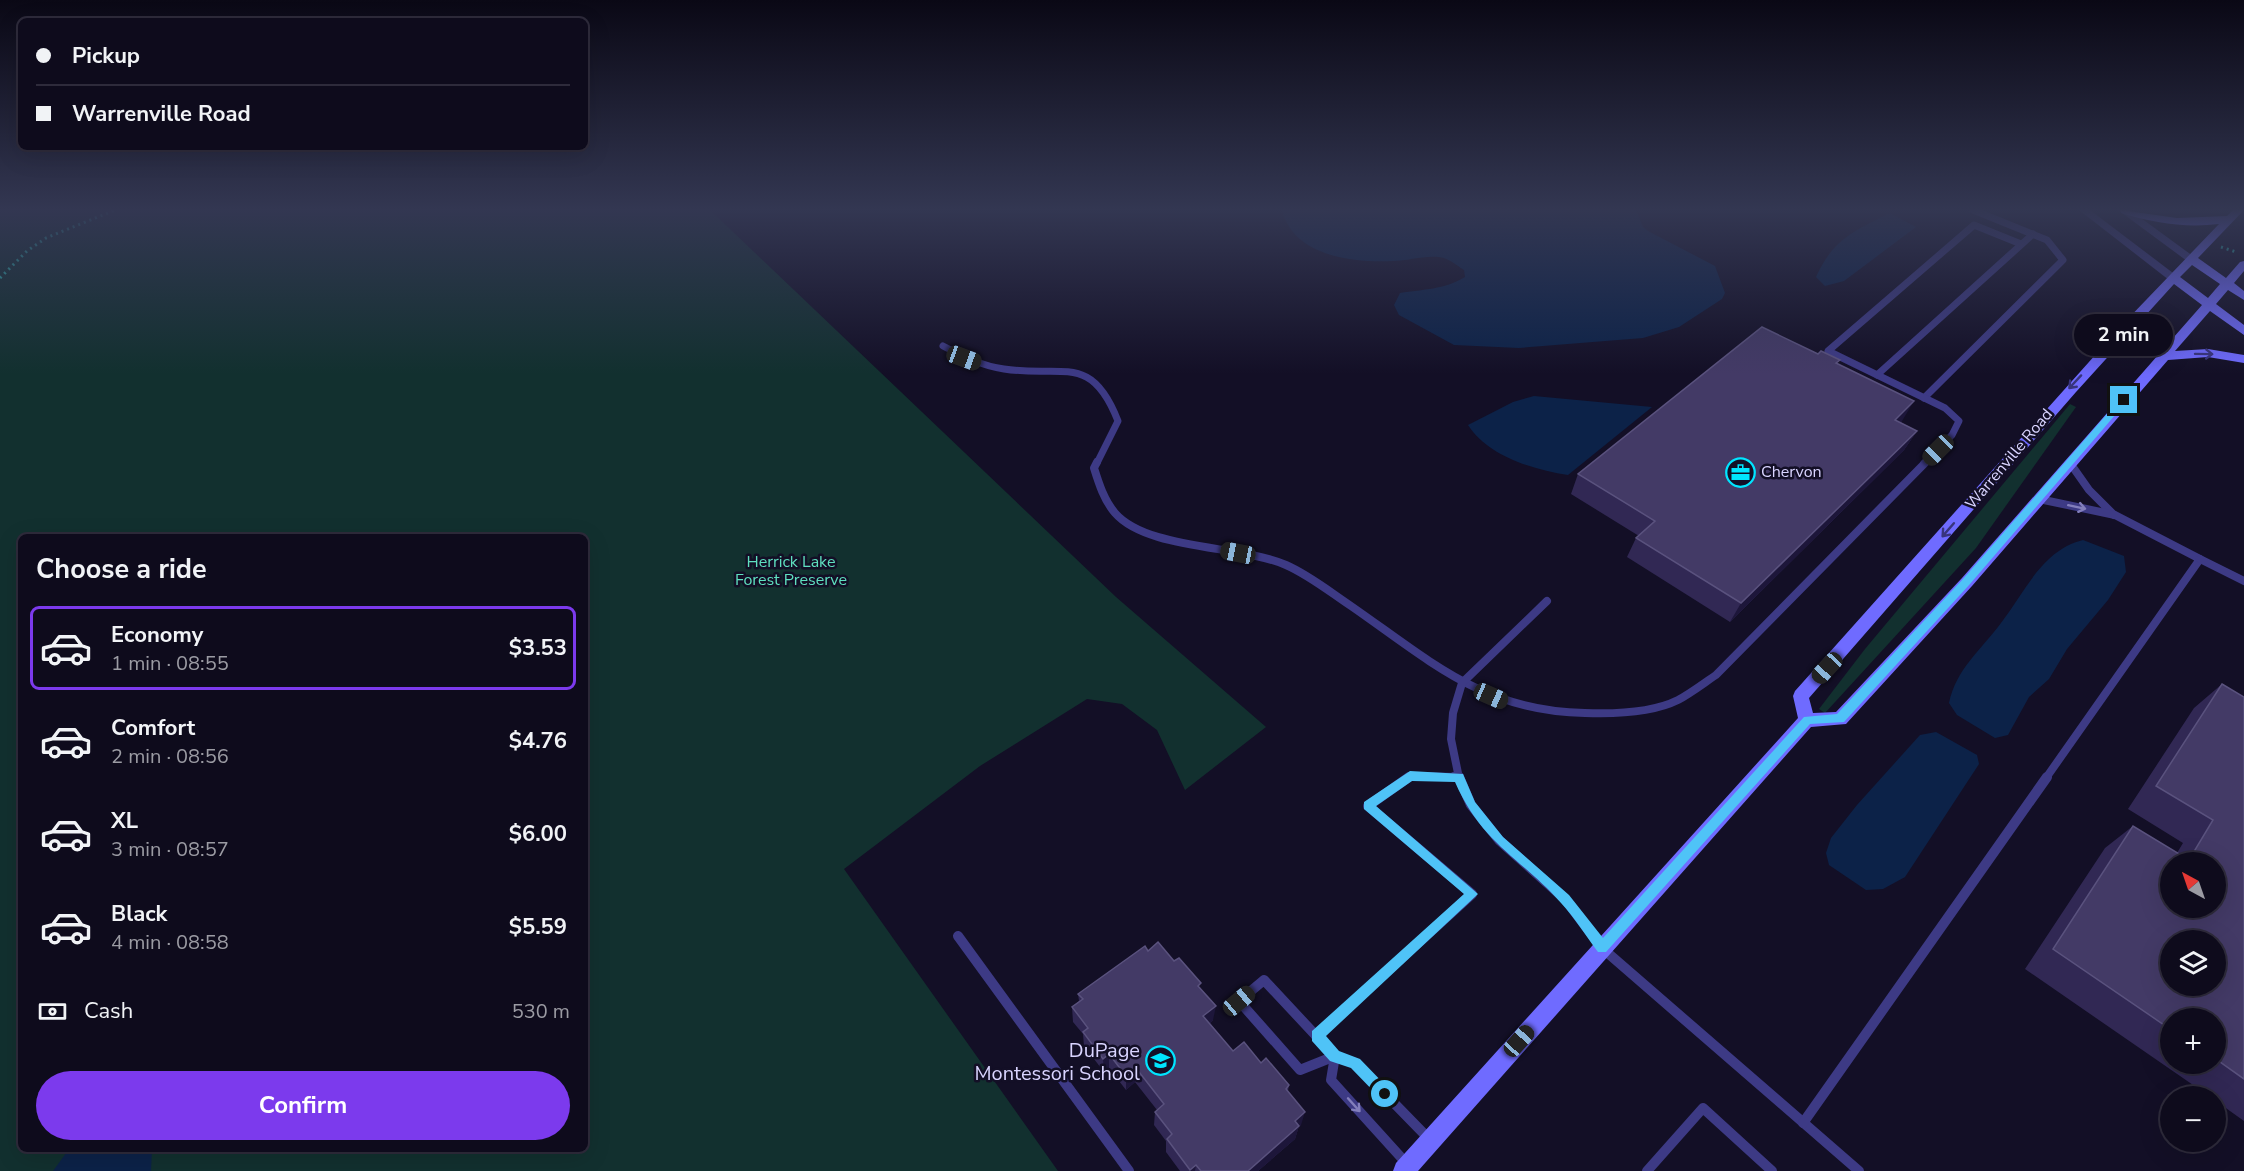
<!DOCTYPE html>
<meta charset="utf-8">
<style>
:root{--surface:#0e0b1c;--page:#1c1929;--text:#f1f3f6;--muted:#9b9ba3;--line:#2e2b3b;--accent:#7c3aed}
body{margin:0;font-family:"Nunito Sans",sans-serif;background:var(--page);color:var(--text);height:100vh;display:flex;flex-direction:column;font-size:22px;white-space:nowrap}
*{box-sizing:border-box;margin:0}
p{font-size:20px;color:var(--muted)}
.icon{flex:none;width:33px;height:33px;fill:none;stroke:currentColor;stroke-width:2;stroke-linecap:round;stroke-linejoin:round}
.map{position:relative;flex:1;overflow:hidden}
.sheet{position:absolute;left:18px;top:534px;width:570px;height:618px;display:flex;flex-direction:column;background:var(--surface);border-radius:9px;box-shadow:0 6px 24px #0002,0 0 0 2px var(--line)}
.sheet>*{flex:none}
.top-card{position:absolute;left:18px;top:18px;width:570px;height:132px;border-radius:9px;box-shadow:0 6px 24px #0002,0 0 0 2px var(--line);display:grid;align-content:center;height:132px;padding:0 18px;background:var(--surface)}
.needle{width:39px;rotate:320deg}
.controls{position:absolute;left:2160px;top:852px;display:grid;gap:12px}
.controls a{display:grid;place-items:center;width:66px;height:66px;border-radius:50%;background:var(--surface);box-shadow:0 6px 24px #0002,0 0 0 2px var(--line);font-size:30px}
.end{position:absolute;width:27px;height:27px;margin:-14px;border:8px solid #4fc3f7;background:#111;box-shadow:0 0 0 3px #111}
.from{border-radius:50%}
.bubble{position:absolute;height:42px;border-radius:21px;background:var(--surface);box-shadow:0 6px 24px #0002,0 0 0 2px var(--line);font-size:20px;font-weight:700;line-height:42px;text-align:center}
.car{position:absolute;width:18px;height:36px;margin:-18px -9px;border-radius:8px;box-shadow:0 0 4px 2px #0007;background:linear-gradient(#222 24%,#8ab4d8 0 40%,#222 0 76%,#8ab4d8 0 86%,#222 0)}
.top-card b{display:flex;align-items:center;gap:21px;height:57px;font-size:22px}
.top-card b+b{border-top:2px solid var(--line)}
.top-card i{width:15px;height:15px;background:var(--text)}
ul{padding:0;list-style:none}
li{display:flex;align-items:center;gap:18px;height:84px;margin:0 12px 9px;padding:0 6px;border:3px solid transparent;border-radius:9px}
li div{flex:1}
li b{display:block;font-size:22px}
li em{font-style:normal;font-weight:700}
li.current{border-color:var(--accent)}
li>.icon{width:54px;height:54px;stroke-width:1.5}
h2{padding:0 18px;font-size:27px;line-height:72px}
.pay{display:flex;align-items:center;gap:15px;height:66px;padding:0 18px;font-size:22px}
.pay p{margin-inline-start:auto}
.primary-button{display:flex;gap:12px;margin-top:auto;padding:12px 18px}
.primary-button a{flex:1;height:69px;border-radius:36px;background:var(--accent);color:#fff;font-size:24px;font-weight:700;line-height:69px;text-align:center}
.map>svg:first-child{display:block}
</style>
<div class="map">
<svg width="2244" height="1171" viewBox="0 0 2244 1171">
<rect width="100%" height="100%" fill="#130f26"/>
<g fill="#12302f" fill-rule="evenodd">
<path d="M0 210H710L1116 597 1266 727 1185 790 1157 730 1122 704 1087 699 980 766 844 869 1058 1171H0ZM21 537H585V1149H21Z"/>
<path d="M2070 404 2076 407 1976 548 1825 713 1819 709 1865 649Z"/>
</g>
<g fill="#0c2248">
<path d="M1282 210H1636L1643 227 1648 231 1715 266 1725 293 1722 299 1679 327 1643 338 1519 348 1454 345 1399 315 1394 305 1400 293C1424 289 1443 290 1465 277L1464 270C1458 266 1450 260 1444 258 1428 254 1409 261 1393 261 1353 263 1293 256 1282 210Z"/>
<path d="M1890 213 1916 227 1844 281 1825 286 1816 277C1833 239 1854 231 1890 213Z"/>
<path d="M1534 396 1652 407 1568 475C1533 470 1488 456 1468 425L1513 402Z"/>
<path d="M2083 540 2124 556 2126 572 2108 600 2067 649 2049 679 2029 697 2008 735 1995 738 1957 715 1949 703C1956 669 1981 650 2001 623 2025 592 2042 550 2083 540Z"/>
<path d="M1936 732 1977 755 1979 764 1905 877 1883 889 1866 890 1829 865 1826 853 1831 838 1857 805 1920 735Z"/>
<path d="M69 1149H152L151 1171H53Z"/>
</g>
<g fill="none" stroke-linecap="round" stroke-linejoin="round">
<g stroke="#2fb8b0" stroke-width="3" stroke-dasharray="2 4" stroke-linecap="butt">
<path d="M2221 247 2236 252"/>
<path d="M0 278 27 251 46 238 115 210"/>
</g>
<g stroke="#3d3a85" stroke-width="7">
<path d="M943 346C962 356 982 366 1004 369 1063 378 1091 352 1118 421L1097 463"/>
<path d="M1877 375 2033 234"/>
<path d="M1924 398 2063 260 2047 240 1973 210"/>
<path d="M1924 463 1952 435 1959 421 1945 408 1828 351 1974 225 2021 244"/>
</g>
<g stroke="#3d3a85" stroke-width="8">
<path d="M1097 462 1094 468C1099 484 1104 500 1115 513 1147 550 1240 545 1286 565 1309 575 1330 592 1351 606 1429 660 1484 712 1585 713 1613 714 1652 713 1678 700 1691 693 1704 683 1716 675L1926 462"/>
<path d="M2070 463 2089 490 2114 515"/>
<path d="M2039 499 2115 515 2200 559 2046 778"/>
<path d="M2200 559 2244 581"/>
<path d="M1407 778 1410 776 1459 777"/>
<path d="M1459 778 1451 739 1453 713 1462 683 1547 601"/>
</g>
<g stroke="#3d3a85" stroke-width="10">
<path d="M1454 777H1459"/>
<path d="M1459 777 1471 805 1499 840 1565 899 1602 948 1859 1171"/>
<path d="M958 936 1129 1171"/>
<path d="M1264 980 1335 1056 1300 1070 1239 1001Z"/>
<path d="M1316 1036 1472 894 1368 806 1409 777"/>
<path d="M1335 1056 1355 1063 1430 1140"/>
<path d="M1335 1056 1331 1080 1407 1164"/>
<path d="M1803 1123 2047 777"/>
<path d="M1647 1171 1703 1108 1772 1171"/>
</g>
<g fill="#3d3a85" fill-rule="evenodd">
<path d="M2079 210H2090L2177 276V280H2169Z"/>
<path d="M2118 210H2130L2197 259 2195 261H2187Z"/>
</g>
<path fill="#6f6bff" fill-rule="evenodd" d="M2120 210 2177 218 2227 216 2233 210H2244L2198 258 2226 278 2240 262 2244 261V271L2234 283 2244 291V300L2228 290 2216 304 2244 325V335L2210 311 2175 351 2208 349 2244 355V363L2208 357 2168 360 1972 586 1846 724 1811 727 1418 1171H1393L1396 1163 1798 718 1793 696 1795 691 2122 325 2219 224C2185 228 2154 223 2121 213ZM2192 265 2220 284 2208 298 2180 277ZM2174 284 2202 305 1962 578 1836 712 1813 713 1809 698 2076 392Z"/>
</g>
<g fill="#312854" fill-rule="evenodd">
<path d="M1818 354 1840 360 1837 364 1902 421 1900 422 1917 431 1904 450 1730 622 1627 557 1636 538 1639 536 1571 494 1578 474Z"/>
<path d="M2222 684 2244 697V1121L2216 1101V1096H2209L2025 969 2105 848 2133 826 2177 853 2183 843 2128 809 2194 708ZM2170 1018H2216V1064H2170Z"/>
<path d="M1148 951 1201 989 1213 1020 1210 1023 1233 1051 1261 1063 1289 1085 1288 1091 1301 1125 1299 1126 1295 1139 1258 1171H1180L1166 1152V1141L1154 1125 1155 1112 1157 1110 1135 1082 1126 1090 1109 1068 1104 1072 1084 1046 1083 1034 1073 1022 1072 1007 1079 1001 1078 994Z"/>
</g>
<g fill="#1d163a">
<path d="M1914 401 1902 421 1883 439 1895 420Z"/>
<path d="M1917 431 1904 450 1730 622 1741 603Z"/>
<path d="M1216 1006 1213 1020 1202 1030 1203 1016Z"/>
<path d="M1109 1054V1068L1104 1072 1103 1059Z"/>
<path d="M1136 1068 1135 1082 1126 1090V1076Z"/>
<path d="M1305 1112 1301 1125 1291 1134 1295 1121Z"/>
<path d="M1299 1126 1295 1139 1258 1171H1248Z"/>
<path d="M1196 1165 1195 1171H1190V1170Z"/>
</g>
<g fill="#433a66" stroke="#5a527e" stroke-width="1.5" fill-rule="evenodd">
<path d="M1762 327 1818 354 1821 351 1840 360 1836 363 1914 401 1895 420 1917 431 1741 603 1636 538 1655 521 1578 474Z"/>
<path d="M2222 684 2244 697V1079L2216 1059V1018H2170V1029L2053 949 2133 826 2189 860 2213 820 2156 786ZM2170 862H2216V908H2170ZM2170 940H2216V986H2170Z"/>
<path d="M1158 942 1174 961 1179 958 1201 983 1198 986 1216 1006 1203 1016 1233 1051 1244 1042 1261 1063 1266 1058 1289 1085 1286 1089 1305 1112 1295 1121 1299 1126 1248 1171H1201L1196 1165 1190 1170 1167 1139 1172 1134 1155 1112 1164 1104 1136 1068 1126 1076 1109 1054 1103 1059 1083 1032 1088 1028 1072 1007 1083 999 1078 994 1145 946 1148 951Z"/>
</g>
<defs><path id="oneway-shaft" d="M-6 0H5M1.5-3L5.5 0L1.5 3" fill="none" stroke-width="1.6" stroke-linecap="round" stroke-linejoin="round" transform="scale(1.5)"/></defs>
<g stroke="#38347d">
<use href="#oneway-shaft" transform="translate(2204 354) rotate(1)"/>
<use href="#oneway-shaft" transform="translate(2075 382) rotate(133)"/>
<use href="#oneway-shaft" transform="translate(1948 530) rotate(131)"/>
</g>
<g stroke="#837fbc">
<use href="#oneway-shaft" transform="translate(2077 507) rotate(12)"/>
<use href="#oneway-shaft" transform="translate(1354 1105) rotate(48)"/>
</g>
<linearGradient id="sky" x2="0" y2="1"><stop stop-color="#0a0815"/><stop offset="0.56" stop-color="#333752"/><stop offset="1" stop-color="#333752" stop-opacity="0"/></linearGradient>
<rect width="2244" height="374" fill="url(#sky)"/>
<path fill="#4fc3f7" d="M2121 398 2128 400 1970 584 1844 722 1810 724 1606 952H1598C1586 936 1575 918 1561 903 1520 857 1482 844 1455 782L1412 781 1376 806 1478 894 1326 1036 1339 1051 1360 1059 1390 1090V1099H1381L1351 1068 1330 1061 1312 1041V1031L1464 894 1364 809V802L1410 771 1463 774 1475 802 1503 837 1569 895 1603 938 1804 717 1837 714 1963 579Z"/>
<defs>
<symbol id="office-ring" viewBox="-11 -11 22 22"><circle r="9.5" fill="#130f26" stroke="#00e5ff" stroke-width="1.5"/><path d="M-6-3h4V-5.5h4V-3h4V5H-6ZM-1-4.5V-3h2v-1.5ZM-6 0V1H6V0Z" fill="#00e5ff"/></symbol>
<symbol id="school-ring" viewBox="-11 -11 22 22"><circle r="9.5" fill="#130f26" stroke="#00e5ff" stroke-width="1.5"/><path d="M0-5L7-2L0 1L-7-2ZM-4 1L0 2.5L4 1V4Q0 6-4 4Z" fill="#00e5ff"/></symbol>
</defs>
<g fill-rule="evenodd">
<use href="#office-ring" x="1724" y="456" width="33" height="33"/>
<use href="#school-ring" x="1144" y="1044" width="33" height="33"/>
</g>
<g text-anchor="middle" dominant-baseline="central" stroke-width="5" stroke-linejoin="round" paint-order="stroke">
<g font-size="16" fill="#d9d4ff" stroke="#130f26">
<text transform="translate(2009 459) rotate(-50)">Warrenville Road</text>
</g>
<g font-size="16" fill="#d9d4ff" stroke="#130f26" text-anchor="start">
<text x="1761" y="472">Chervon</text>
</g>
<g font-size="16" fill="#5fe0c0" stroke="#130f26">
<text x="791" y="562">Herrick Lake<tspan x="791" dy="18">Forest Preserve</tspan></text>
</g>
<g font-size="20" fill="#d9d4ff" stroke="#130f26" text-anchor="end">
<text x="1140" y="1050">DuPage<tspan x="1140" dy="23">Montessori School</tspan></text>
</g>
</g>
</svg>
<div class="controls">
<a><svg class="needle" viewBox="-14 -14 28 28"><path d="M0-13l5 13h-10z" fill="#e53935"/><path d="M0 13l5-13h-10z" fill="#9b9ba3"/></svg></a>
<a><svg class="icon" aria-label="layers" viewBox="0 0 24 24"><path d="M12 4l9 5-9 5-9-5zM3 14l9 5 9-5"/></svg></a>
<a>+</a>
<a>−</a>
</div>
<i class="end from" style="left:1385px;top:1094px"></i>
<i class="end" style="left:2124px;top:400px"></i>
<div class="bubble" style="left:2074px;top:314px;width:99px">2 min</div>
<i class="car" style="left:964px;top:358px;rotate:110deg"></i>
<i class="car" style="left:1938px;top:450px;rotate:225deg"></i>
<i class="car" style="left:1238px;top:553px;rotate:281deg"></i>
<i class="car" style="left:1827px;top:668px;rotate:223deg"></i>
<i class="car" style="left:1491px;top:696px;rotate:114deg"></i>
<i class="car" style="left:1239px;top:1001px;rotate:50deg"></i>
<i class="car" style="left:1519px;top:1041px;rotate:42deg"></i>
<div class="top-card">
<b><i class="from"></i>Pickup</b>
<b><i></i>Warrenville Road</b>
</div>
<section class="sheet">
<h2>Choose a ride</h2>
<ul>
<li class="current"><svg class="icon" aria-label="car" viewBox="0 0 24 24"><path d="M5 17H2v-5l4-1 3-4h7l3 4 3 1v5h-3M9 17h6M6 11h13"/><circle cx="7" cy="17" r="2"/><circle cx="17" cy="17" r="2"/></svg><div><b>Economy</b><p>1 min · 08:55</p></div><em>$3.53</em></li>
<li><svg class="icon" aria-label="car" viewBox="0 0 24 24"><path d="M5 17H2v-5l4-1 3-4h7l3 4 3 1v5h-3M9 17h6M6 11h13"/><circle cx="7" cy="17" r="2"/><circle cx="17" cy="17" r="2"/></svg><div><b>Comfort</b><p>2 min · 08:56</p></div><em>$4.76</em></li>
<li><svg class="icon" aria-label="car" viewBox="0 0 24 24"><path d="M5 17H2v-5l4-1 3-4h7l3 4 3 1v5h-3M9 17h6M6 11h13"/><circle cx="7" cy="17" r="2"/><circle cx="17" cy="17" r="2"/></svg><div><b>XL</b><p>3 min · 08:57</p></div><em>$6.00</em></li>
<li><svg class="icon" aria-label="car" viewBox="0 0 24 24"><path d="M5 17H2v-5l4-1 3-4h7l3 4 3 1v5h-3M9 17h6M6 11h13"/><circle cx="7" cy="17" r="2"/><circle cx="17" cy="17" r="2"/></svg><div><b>Black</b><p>4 min · 08:58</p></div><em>$5.59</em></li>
</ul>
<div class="pay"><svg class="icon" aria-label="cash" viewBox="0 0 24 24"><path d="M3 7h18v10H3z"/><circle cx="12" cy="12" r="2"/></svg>Cash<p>530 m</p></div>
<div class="primary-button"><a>Confirm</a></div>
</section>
</div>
